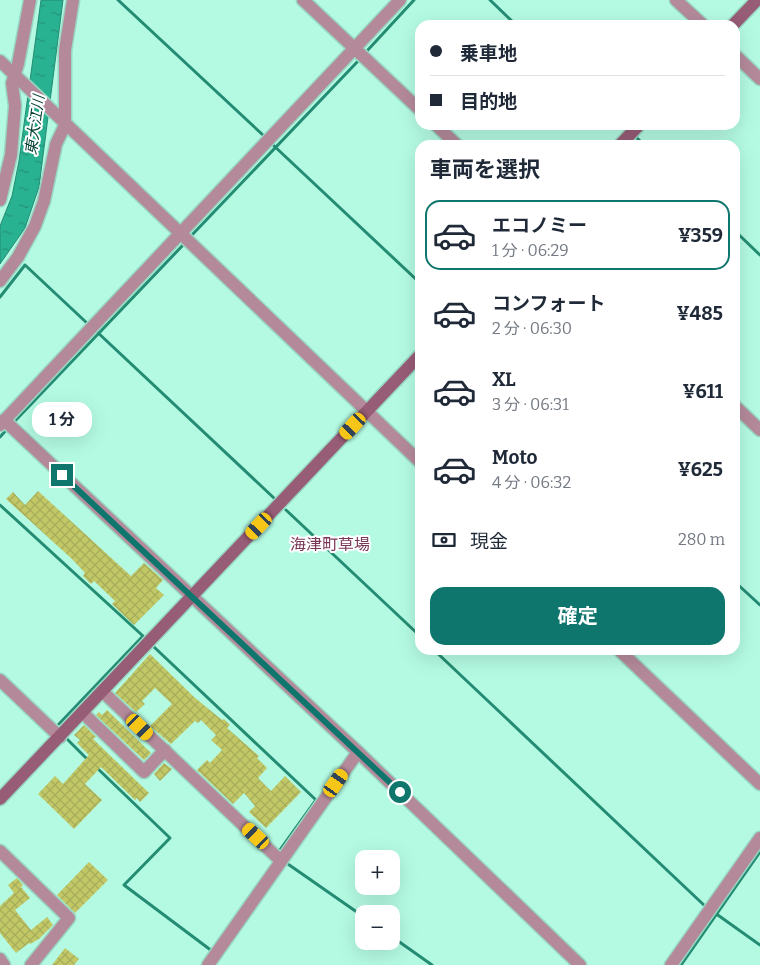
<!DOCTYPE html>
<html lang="ja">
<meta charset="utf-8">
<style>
:root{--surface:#fff;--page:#f2f2f3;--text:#1f2937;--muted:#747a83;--line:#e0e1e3;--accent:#0f766e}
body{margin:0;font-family:Bitter,"Noto Sans JP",serif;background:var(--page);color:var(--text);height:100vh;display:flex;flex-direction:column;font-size:19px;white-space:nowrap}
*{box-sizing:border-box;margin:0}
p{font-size:16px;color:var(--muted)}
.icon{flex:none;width:28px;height:28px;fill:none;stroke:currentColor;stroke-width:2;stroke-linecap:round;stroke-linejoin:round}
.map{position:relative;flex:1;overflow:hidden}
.details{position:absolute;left:415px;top:140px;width:325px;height:515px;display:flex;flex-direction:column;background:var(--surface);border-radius:15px;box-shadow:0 5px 20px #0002}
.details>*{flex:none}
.banner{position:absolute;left:415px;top:20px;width:325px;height:110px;border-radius:15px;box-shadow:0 5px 20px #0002;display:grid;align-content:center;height:110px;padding:0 15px;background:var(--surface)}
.fabs{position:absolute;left:355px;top:850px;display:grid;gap:10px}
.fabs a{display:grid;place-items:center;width:45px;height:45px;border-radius:10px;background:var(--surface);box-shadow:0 5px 20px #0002;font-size:25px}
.end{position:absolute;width:22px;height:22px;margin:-11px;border:6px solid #0f766e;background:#fff;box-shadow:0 0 0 2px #fff}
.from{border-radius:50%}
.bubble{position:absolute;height:35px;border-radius:15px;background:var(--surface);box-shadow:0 5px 20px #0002;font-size:16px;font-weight:700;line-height:35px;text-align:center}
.car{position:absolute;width:15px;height:30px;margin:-15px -8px;border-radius:6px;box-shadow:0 0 4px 1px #0007;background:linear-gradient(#f5c518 24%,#345 0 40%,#f5c518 0 76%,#345 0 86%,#f5c518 0)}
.banner b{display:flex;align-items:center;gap:18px;height:48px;font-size:19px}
.banner b+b{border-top:1px solid var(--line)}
.banner i{width:12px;height:12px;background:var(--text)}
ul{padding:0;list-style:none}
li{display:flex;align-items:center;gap:15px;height:70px;margin:0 10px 8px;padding:0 5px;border:2px solid transparent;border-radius:15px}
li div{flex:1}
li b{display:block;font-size:19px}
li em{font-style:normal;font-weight:700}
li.selected{border-color:var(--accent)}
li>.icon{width:45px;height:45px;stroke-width:1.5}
h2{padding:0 15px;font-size:22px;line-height:60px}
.pay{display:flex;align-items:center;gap:12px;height:55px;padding:0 15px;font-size:19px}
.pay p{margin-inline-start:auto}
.button{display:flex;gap:10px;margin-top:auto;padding:10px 15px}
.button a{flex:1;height:58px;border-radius:15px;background:var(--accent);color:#fff;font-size:20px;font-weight:700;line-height:58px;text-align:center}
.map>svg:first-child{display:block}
</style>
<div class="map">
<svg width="760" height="965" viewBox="0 0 760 965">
<defs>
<pattern id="water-ripples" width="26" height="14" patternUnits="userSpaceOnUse" patternTransform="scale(1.25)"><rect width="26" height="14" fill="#29b291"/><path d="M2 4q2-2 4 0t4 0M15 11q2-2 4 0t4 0" fill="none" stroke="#229277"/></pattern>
<pattern id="building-cross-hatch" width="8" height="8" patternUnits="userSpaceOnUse" patternTransform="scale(1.25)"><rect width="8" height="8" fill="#c2c866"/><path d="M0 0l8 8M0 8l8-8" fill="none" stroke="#a6ac59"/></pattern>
</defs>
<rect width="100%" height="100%" fill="#b4fae3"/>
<path fill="url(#water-ripples)" stroke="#248c73" d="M41 0H63L39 187 25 228 0 264V226L12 196 19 161Z"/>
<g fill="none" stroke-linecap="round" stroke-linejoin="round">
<g stroke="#248c73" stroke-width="3">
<path d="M118 0 264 136"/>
<path d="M490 0 516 25"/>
<path d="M366 52 414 0"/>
<path d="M623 125 626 128"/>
<path d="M636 137 644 145"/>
<path d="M272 144 420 283"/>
<path d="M735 231 760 255"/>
<path d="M191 236 360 59"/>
<path d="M0 297 25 265 88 324"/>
<path d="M95 330 275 499"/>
<path d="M14 422 184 244"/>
<path d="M0 437 8 428"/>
<path d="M0 505 143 636 59 724"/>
<path d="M286 510 420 636"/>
<path d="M735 582 760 605"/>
<path d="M154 647 316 800 280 850 282 853"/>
<path d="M434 650 706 907"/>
<path d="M67 739 88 760"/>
<path d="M96 767 170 838 124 885 212 951"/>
<path d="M285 862 364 917"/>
<path d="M715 913 760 945"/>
<path d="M391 936 432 965"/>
<path d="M681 965 760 852"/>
</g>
</g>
<g fill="url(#building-cross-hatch)">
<path d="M38 491 131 576 144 563 163 580 156 588 164 595 134 625 112 604 115 601 94 581 91 584 83 576 85 573 72 559 6 499 13 492 25 505Z"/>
<path d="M150 654 194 697 222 720 224 719 230 725 227 728 259 756 257 758 267 768 258 778 271 791 285 776 301 792 266 828 249 812 255 806 244 793 233 804 197 770 207 760 210 763 222 750 211 740 216 735 201 720 198 723 195 721 171 744 150 726 172 704 155 688 142 701 145 704 136 712 115 693Z"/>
<path d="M107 710 151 753 144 760 96 715 99 712 102 715Z"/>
<path d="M84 725 96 737 93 739 149 793 140 802 137 798 135 800 101 767 85 784 102 800 74 829 38 794 55 776 63 784 89 755 77 743 80 740 74 735Z"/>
<path d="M164 763 172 769 160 781 154 774Z"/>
<path d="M89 862 108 880 75 913 57 895Z"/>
<path d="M17 878 23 885 21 887 30 898 15 910 31 930 47 917 53 925 39 939 30 944 29 943 16 953 0 933V906L14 893 8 885Z"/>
<path d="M65 948 79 959 74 965H52Z"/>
</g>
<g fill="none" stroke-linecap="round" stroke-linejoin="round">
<defs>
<g id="street">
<path d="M303 0 420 110"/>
<path d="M676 0 703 25"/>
<path d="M735 55 760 79"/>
<path d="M0 61 420 462"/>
<path d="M436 125 457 145"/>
<path d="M0 200 11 155 15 106 12 83 18 64 30 0"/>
<path d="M0 281 18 257 35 226 44 201 56 144 65 125V50L73 0"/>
<path d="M735 406 760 430"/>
<path d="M4 420 358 752 580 965"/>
<path d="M0 425 400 0"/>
<path d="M619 650 760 784"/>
<path d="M0 680 60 737"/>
<path d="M103 692 281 861"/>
<path d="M83 713 144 772 165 750"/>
<path d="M0 851 69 918 31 965"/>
<path d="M0 959 4 965"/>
<path d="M208 965 358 752"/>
<path d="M671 965 760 838"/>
</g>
<g id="secondary">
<path d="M733 25 757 0"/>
<path d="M620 145 639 125"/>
<path d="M0 799 420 355"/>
</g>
</defs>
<use href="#street" stroke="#98d7c2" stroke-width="15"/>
<use href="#secondary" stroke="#98d7c2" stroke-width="15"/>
<use href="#street" stroke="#b48a9b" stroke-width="12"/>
<use href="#secondary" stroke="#975c76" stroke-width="12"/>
</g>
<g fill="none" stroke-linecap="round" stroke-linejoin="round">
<path stroke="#0f766e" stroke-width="6" d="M62 475 400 792"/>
</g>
<g text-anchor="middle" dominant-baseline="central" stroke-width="4" stroke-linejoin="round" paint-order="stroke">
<g font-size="15" font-style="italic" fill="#084234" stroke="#fff">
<text transform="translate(35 125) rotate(-82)">東大江川</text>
</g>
<g font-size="16" fill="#793757" stroke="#fff">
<text x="330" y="544">海津町草場</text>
</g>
</g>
</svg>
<div class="fabs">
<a>+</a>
<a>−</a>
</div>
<i class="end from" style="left:400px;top:792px"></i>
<i class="end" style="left:62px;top:475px"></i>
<div class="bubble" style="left:32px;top:402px;width:60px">1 分</div>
<i class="car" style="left:353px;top:426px;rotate:223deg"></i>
<i class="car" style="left:259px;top:526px;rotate:223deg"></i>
<i class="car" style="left:140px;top:727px;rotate:134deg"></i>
<i class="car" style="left:336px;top:783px;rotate:35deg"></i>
<i class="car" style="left:256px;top:836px;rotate:313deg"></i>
<div class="banner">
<b><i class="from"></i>乗車地</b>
<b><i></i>目的地</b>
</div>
<section class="details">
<h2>車両を選択</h2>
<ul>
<li class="selected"><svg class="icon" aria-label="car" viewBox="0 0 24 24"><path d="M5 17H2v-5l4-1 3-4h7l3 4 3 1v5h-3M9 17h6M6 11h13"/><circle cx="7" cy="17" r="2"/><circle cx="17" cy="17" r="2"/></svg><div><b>エコノミー</b><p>1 分 · 06:29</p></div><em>¥359</em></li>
<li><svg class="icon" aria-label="car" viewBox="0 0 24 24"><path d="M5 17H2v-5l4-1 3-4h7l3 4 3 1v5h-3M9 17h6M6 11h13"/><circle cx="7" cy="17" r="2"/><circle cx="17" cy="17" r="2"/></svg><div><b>コンフォート</b><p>2 分 · 06:30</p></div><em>¥485</em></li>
<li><svg class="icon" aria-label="car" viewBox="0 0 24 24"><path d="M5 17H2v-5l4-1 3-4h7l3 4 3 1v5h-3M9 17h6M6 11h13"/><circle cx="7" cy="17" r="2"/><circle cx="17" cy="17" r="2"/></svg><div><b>XL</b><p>3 分 · 06:31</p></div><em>¥611</em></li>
<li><svg class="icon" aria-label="car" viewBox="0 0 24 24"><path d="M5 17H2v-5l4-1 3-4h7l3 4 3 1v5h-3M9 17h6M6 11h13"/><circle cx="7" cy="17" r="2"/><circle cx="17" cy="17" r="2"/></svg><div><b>Moto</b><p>4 分 · 06:32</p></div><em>¥625</em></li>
</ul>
<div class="pay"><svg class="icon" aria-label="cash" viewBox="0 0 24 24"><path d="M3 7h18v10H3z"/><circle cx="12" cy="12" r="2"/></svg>現金<p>280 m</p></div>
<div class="button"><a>確定</a></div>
</section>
</div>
